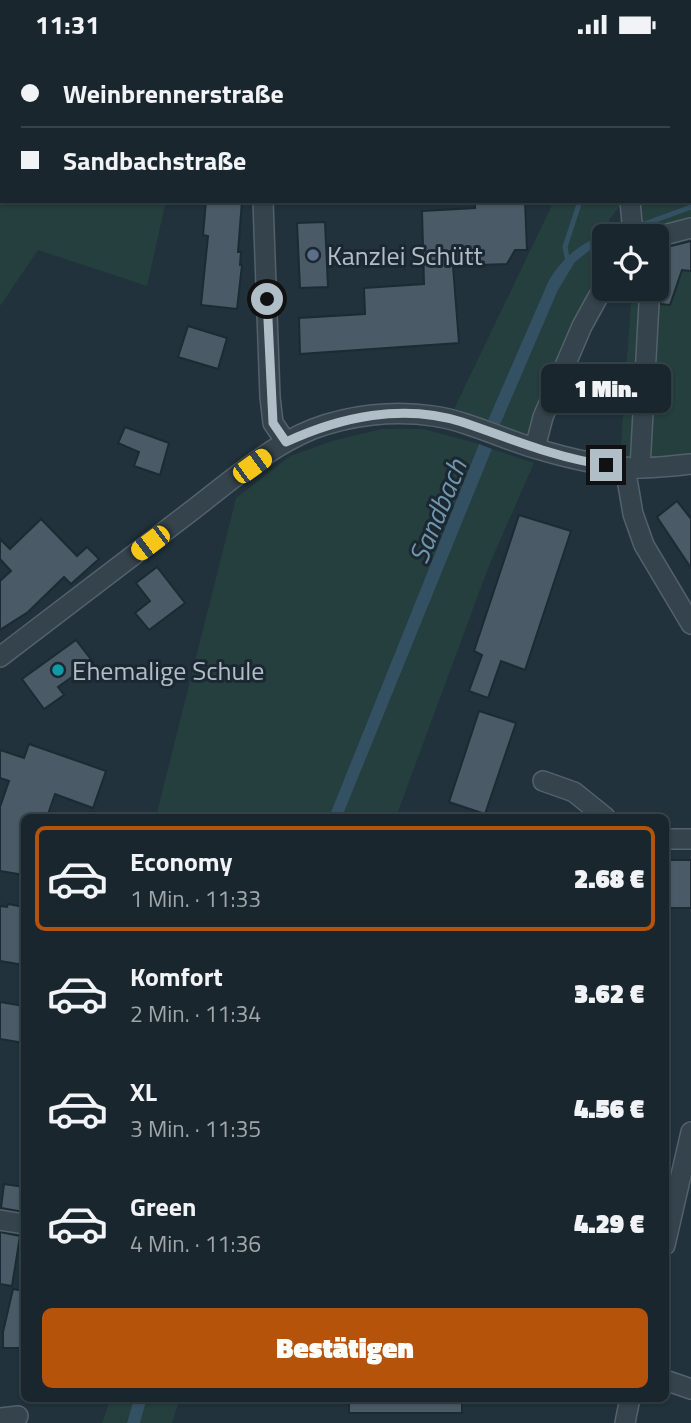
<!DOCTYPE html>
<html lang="de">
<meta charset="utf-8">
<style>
:root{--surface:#19262d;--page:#263239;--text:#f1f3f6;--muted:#9fa5aa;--line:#374349;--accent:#b45309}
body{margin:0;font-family:"Titillium Web",sans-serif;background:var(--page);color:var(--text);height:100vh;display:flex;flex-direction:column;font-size:26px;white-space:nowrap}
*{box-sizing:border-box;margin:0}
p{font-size:23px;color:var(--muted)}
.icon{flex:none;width:38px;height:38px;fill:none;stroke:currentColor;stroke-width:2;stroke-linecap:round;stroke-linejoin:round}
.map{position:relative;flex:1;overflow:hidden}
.sheet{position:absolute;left:21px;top:765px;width:648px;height:588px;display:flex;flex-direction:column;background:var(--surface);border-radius:10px;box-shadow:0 2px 5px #0004,0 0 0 2px var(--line)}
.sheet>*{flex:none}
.top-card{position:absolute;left:0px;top:0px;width:691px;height:154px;box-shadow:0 2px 5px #0004,0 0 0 2px var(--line);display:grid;align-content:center;height:154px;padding:0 21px;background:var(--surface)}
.buttons{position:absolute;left:592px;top:175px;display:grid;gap:14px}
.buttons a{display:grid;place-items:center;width:77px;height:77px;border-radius:10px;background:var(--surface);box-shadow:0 2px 5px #0004,0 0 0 2px var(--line);font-size:35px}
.end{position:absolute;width:32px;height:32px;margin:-16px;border:9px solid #b0bec8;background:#111;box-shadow:0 0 0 4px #111}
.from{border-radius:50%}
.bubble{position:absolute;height:49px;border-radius:10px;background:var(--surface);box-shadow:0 2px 5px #0004,0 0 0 2px var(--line);font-size:23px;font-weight:800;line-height:49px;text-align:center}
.car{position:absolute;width:21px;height:42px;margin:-21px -10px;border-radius:9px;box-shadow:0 0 5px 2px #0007;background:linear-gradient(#f5c518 24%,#345 0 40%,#f5c518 0 76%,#345 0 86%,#f5c518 0)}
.top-card b{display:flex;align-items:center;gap:24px;height:66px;font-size:26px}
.top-card b+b{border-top:2px solid var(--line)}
.top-card i{width:18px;height:18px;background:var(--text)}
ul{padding:12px 0 0;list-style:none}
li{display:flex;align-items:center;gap:21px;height:105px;margin:0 14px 10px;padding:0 7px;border:4px solid transparent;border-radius:10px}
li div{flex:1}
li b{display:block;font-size:26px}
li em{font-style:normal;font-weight:800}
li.on{border-color:var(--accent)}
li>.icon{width:63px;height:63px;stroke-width:1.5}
.cta{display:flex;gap:14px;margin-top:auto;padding:14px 21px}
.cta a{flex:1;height:80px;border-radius:10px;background:var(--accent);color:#fff;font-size:28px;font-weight:800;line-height:80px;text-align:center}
.status{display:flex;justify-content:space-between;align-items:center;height:49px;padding:0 35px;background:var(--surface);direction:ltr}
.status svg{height:19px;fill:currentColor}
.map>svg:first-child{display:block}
</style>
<div class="status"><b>11:31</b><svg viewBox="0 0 49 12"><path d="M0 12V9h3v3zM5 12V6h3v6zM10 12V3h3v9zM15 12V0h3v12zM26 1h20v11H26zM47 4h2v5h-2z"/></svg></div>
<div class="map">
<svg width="691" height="1374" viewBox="0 0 691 1374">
<rect width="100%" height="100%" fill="#21323c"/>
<g fill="#243f3d">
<path d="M0 0 173 2H2V152H166L147 237 38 201 0 257Z"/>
<path d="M691 129V168L642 184 640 152H690Z"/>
<path d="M554 152H619V158L609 171 614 180C586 192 566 203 549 231L488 371 454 360Z"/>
<path d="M691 186V410L620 409 632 240H656V195Z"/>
<path d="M604 195V221L563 302 528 387 500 376 558 241 575 213 589 202Z"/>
<path d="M382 380H424L479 395 329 768H156L236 449 290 407 332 392Z"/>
<path d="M492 400 534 414 488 519 396 768H342Z"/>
<path d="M111 1349H134L127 1374H102Z"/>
<path d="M147 1349H180L172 1374H140Z"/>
</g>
<g fill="#345164">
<path d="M614 180 619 187H604V195L589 202 575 213 558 241 500 376 488 371 549 231C566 203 586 192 614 180Z"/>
<path d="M479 395 492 400 342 768H329Z"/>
<path d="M134 1349H147L140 1374H127Z"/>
</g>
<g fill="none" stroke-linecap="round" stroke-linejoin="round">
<g stroke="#345164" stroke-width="5">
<path d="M613 2 614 0"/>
<path d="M611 187 691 158"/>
<path d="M568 213 565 198 580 152"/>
</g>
</g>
<g fill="#4a5b67" stroke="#1c2a33" stroke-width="2">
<path d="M206 152H242L238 203H241L240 216H242L237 260 201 256 208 187 203 186Z"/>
<path d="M525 152 527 201H515L507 215 453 217 459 294 300 305 299 269 365 265 364 239 424 235 422 162 475 159V153Z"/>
<path d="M325 173 328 238 300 239 297 174Z"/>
<path d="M691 192V222L682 221 670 256 661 255 656 244 650 242 644 243V240H656V207H666L667 198Z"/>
<path d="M188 277 227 289 218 320 178 308Z"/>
<path d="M125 378 169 394 160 426 134 417 139 403 118 394Z"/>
<path d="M677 452 691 470V519L657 468Z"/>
<path d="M519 466 571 482 525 621 501 612 488 649 469 642 482 606 474 602Z"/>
<path d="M41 470 77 507 87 498 99 510 71 535 64 528 28 563 0 581V532L11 522 0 510V490L10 500Z"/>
<path d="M157 518 185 554 149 581 135 564 150 552 136 534Z"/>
<path d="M76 591 93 613 58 638 64 646 44 660 22 630Z"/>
<path d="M479 662 516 674 485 765 449 753Z"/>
<path d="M29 695 106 722 93 759 55 745 47 768H24V826L0 822V758L9 732 0 729V701L24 709Z"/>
<rect x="665" y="811" width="26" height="48"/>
<path d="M8 855 24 858V916L0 912V857L7 858Z"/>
<path d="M0 953 24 957V994L0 990Z"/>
<path d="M4 1135 24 1138V1163L1 1159Z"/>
<path d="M0 1183 20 1187 12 1237 0 1235Z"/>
<path d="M13 1240 24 1242V1299H3V1283Z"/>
<rect x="349" y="1349" width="113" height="15"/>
</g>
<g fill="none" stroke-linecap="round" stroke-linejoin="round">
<defs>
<g id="minor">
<path d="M257 0V2"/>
<path d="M349 0V2"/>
<path d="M524 0V2"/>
<path d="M649 2V0"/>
<path d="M690 22 691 21"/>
<path d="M690 125 691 124"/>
<path d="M263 152 270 348 273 374 286 393"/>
<path d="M630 152 632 174 637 187"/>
<path d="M656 188 691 179"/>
<path d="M535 399 543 368 582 277 604 237"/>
<path d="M625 418 633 465 644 496 691 575"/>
<path d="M640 419 649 254"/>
<path d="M0 608C63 560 127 511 190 463 228 434 268 398 313 380 350 366 394 361 433 367 468 372 500 389 534 399 567 409 603 418 638 419 656 419 673 417 691 415"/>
<path d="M543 732 574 743 605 768"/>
<path d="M665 790H691"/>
<path d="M0 1171 24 1175"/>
<path d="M665 1196 691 1083"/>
<path d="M665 1331 691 1340"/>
<path d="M0 1369 18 1367"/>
<path d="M625 1374 630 1349"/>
</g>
</defs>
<use href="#minor" stroke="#53616a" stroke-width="22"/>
<use href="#minor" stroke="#35434c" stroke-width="19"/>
</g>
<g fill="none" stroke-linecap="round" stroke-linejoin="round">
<path stroke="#b0bec8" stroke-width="9" d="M267 250 273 374 286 393C340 368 403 354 462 373 510 389 555 409 606 416"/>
</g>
<circle fill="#5c6f8a" stroke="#1b2831" stroke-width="2.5" cx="313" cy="206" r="7"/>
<circle fill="#0f9aa8" stroke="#1b2831" stroke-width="2.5" cx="58" cy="621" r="7"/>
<g text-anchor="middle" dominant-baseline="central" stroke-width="6" stroke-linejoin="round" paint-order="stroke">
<g font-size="26" fill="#b0bec8" stroke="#1b2831" text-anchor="start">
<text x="327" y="206">Kanzlei Schütt</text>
<text x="72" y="621">Ehemalige Schule</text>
</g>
<g font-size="28" font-style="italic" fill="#7095ad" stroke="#1b2831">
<text transform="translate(437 462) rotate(-68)">Sandbach</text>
</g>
</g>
</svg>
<div class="buttons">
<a><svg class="icon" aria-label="locate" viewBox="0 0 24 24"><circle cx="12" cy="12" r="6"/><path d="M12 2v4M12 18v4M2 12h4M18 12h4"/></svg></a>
</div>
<i class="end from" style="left:267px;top:250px"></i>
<i class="end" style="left:606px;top:416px"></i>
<div class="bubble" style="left:541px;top:315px;width:130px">1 Min.</div>
<i class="car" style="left:252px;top:417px;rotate:54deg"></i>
<i class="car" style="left:150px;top:494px;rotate:233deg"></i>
<div class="top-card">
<b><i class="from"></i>Weinbrennerstraße</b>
<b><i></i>Sandbachstraße</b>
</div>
<section class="sheet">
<ul>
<li class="on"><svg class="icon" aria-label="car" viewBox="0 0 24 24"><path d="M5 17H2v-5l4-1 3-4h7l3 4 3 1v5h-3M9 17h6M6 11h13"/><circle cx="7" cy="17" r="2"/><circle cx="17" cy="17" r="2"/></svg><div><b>Economy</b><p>1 Min. · 11:33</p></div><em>2.68 €</em></li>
<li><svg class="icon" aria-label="car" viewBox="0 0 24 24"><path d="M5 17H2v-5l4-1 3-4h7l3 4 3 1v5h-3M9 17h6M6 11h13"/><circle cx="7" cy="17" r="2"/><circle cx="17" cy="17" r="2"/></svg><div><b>Komfort</b><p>2 Min. · 11:34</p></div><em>3.62 €</em></li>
<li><svg class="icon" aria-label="car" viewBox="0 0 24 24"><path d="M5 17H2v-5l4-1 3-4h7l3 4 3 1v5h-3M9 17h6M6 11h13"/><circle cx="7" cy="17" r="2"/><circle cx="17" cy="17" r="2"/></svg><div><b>XL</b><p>3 Min. · 11:35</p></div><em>4.56 €</em></li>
<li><svg class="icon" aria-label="car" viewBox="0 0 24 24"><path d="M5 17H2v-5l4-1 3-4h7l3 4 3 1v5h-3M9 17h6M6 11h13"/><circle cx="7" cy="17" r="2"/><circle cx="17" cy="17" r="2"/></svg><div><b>Green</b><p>4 Min. · 11:36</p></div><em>4.29 €</em></li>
</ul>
<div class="cta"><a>Bestätigen</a></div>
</section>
</div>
